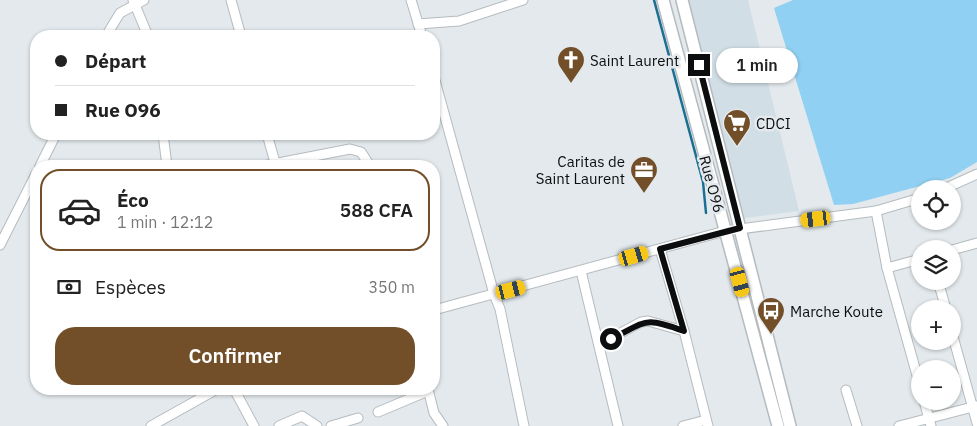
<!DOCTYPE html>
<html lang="fr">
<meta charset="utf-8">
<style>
:root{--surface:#fff;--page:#f2f2f2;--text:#222;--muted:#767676;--line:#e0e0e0;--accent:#724f28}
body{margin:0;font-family:"IBM Plex Sans",sans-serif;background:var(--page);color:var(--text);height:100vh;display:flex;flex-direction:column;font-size:19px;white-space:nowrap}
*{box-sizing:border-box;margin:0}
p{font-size:16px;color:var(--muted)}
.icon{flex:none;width:28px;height:28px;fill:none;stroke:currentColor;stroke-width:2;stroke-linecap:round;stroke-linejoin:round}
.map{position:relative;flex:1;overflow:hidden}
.panel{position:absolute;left:30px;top:160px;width:410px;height:235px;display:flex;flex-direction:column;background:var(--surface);border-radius:20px;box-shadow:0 1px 4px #0004}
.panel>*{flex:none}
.top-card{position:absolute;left:30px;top:30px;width:410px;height:110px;border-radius:20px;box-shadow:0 1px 4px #0004;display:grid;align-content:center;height:110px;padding:0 25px;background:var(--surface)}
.controls{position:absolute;left:911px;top:180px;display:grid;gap:10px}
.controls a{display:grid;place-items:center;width:50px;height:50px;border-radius:50%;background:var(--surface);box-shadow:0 1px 4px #0004;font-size:25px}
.end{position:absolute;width:22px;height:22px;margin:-11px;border:6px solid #0b0d0e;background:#fff;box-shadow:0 0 0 2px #fff}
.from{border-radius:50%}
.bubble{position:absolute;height:35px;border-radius:18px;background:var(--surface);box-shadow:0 1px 4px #0004;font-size:16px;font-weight:600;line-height:35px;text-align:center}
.car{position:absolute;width:15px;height:30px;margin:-15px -8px;border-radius:6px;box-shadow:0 0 4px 1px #0007;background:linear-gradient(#f5c518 24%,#345 0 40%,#f5c518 0 76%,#345 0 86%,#f5c518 0)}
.top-card b{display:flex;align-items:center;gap:18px;height:48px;font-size:19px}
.top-card b+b{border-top:1px solid var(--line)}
.top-card i{width:12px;height:12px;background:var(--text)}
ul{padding:9px 0 0;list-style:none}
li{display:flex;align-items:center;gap:15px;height:82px;margin:0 10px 8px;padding:0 15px;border:2px solid transparent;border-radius:20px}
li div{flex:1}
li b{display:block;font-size:19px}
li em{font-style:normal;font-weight:600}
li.selected{border-color:var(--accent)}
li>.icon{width:45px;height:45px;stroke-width:1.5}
.pay{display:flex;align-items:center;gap:12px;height:55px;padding:0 25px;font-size:19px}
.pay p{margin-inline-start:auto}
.action{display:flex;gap:10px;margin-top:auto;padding:10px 25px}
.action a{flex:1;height:58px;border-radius:20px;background:var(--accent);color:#fff;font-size:20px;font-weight:600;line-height:58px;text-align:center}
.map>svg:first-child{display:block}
</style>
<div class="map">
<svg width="977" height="426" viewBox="0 0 977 426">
<rect width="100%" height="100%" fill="#e3e9ec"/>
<path fill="#d1dee5" d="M685 0H748L799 211 744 218Z"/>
<path fill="#90d0f2" d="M793 0H977V162L950 178 853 204 834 205 774 8Z"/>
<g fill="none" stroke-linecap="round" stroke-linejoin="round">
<path stroke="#1b6f93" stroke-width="2.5" d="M654 0 703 182 706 213"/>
<defs>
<g id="minor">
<path d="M133 0 148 36"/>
<path d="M231 0 241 36"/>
<path d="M411 0 422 36"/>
<path d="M418 24 459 21 523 0"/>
<path d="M106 36 120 13 144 0"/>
<path d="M434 77 494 294 500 309 524 426"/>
<path d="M163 134 167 166"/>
<path d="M267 134 276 166"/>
<path d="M40 166 56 134"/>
<path d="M263 166 350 149 361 152 370 166"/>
<path d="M944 189 977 174"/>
<path d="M876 211 887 268 920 386"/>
<path d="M0 245 36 174"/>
<path d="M660 249 684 331"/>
<path d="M952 250 977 243"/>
<path d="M887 268 920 259"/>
<path d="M581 271 618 426"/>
<path d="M938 281 946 309"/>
<path d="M434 310 725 231 876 211 920 198"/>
<path d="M952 333 977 423"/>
<path d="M600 344 641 322 648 321 684 331 708 426"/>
<path d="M234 389 254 426"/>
<path d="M428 389 434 413 443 426"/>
<path d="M846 390 857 426"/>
<path d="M924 401 931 426"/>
<path d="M378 412 428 391"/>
<path d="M151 426 217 389"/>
<path d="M279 426 302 416 317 426"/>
<path d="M331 426 358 418"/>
<path d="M683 426 706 420"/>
<path d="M899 426 976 406"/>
</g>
<g id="major">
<path d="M663 0 778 426"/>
<path d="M682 0 790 426"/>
</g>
</defs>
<use href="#minor" stroke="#b5bbbe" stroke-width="11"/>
<use href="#major" stroke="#b5bbbe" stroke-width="14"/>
<use href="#minor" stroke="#fff" stroke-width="9"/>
<use href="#major" stroke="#fff" stroke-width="11"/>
</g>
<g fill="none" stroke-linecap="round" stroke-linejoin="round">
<path stroke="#0b0d0e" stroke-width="6" d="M611 339C648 321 643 316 684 331L660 249 740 228 699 65"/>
</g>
<defs>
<symbol id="church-pin" viewBox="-11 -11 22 30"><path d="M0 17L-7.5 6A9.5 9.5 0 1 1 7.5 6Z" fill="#724f28" stroke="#e3e9ec"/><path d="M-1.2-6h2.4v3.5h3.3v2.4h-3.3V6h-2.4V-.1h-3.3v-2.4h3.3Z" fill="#fff"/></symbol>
<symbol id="supermarket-pin" viewBox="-11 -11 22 30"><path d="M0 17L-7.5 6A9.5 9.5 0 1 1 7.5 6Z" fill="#724f28" stroke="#e3e9ec"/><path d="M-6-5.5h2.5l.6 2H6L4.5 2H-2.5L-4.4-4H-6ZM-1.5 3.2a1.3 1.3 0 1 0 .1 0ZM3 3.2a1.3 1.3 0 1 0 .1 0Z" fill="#fff"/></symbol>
<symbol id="office-pin" viewBox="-11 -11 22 30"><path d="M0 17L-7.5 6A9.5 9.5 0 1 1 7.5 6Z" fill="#724f28" stroke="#e3e9ec"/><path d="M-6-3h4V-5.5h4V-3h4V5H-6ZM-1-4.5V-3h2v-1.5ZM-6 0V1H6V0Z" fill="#fff"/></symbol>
<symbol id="bus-pin" viewBox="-11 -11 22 30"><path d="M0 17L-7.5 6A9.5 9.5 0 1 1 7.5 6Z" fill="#724f28" stroke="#e3e9ec"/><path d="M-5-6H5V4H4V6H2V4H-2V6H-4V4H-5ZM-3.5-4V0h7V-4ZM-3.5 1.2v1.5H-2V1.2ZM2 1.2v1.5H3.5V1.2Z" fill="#fff"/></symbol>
</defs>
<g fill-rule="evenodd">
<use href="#church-pin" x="555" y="44" width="32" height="43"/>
<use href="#supermarket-pin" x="721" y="107" width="32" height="43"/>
<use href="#office-pin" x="628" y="154" width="32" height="43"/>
<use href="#bus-pin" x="755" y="295" width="32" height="43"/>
</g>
<g text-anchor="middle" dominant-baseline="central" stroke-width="5" stroke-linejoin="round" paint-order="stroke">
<g font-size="15" fill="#0b0d0e" stroke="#e3e9ec" text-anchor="start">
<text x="590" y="60">Saint Laurent</text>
<text x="756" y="123">CDCI</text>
<text x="625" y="161" text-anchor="end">Caritas de<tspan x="625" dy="17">Saint Laurent</tspan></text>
<text x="790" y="311">Marche Koute</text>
</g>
<g font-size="15" fill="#0b0d0e" stroke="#e3e9ec">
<text transform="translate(712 184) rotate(75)">Rue O96</text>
</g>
</g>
</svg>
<div class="controls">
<a><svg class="icon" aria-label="locate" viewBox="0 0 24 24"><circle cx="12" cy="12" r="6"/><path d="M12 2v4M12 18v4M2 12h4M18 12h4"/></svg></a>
<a><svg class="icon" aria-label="layers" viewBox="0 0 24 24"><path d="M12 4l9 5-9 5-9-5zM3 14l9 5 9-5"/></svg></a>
<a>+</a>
<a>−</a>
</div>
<i class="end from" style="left:611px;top:339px"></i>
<i class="end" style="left:699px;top:65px"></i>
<div class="bubble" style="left:716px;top:48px;width:82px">1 min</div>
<i class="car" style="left:816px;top:219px;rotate:263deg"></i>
<i class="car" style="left:634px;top:256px;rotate:74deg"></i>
<i class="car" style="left:740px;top:282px;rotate:165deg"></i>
<i class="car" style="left:511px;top:290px;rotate:76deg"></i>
<div class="top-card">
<b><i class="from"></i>Départ</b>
<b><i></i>Rue O96</b>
</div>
<section class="panel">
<ul>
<li class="selected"><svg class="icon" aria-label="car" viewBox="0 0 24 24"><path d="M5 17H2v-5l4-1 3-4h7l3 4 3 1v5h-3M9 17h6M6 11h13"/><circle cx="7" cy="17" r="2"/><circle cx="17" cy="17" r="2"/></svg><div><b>Éco</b><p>1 min · 12:12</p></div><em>588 CFA</em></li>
</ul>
<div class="pay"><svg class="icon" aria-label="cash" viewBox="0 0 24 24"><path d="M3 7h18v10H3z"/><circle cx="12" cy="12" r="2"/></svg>Espèces<p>350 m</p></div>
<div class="action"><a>Confirmer</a></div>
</section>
</div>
